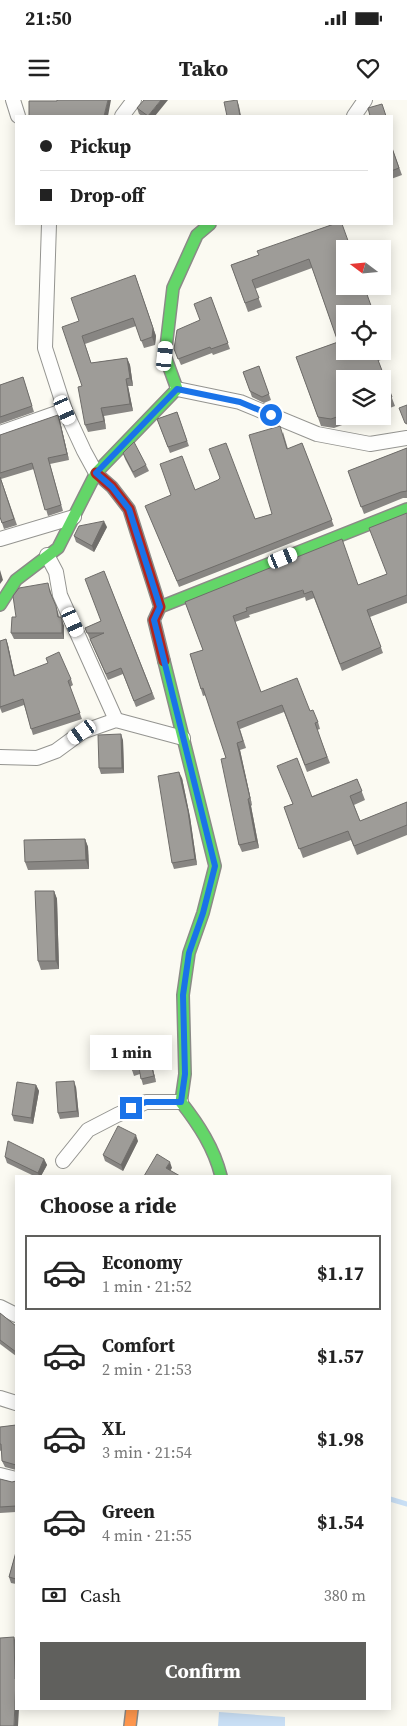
<!DOCTYPE html>
<meta charset="utf-8">
<style>
:root{--surface:#fff;--page:#f6f6f6;--text:#222;--muted:#767676;--line:#e0e0e0;--accent:#60605d}
body{margin:0;font-family:"Source Serif 4",serif;background:var(--page);color:var(--text);height:100vh;display:flex;flex-direction:column;font-size:19px;white-space:nowrap}
*{box-sizing:border-box;margin:0}
p{font-size:16px;color:var(--muted)}
.icon{flex:none;width:28px;height:28px;fill:none;stroke:currentColor;stroke-width:2;stroke-linecap:round;stroke-linejoin:round}
.map{position:relative;flex:1;overflow:hidden}
.side{position:absolute;left:15px;top:1075px;width:376px;height:535px;display:flex;flex-direction:column;background:var(--surface);border-radius:0px;box-shadow:0 2px 12px #0003}
.side>*{flex:none}
.guide{position:absolute;left:15px;top:15px;width:378px;height:110px;border-radius:0px;box-shadow:0 2px 12px #0003;display:grid;align-content:center;height:110px;padding:0 25px;background:var(--surface)}
.needle{width:32px;rotate:286deg}
.tools{position:absolute;left:336px;top:140px;display:grid;gap:10px}
.tools a{display:grid;place-items:center;width:55px;height:55px;border-radius:0px;background:var(--surface);box-shadow:0 2px 12px #0003;font-size:25px}
.end{position:absolute;width:22px;height:22px;margin:-11px;border:6px solid #1a73e8;background:#fff;box-shadow:0 0 0 2px #fff}
.from{border-radius:50%}
.bubble{position:absolute;height:35px;border-radius:0px;background:var(--surface);box-shadow:0 2px 12px #0003;font-size:16px;font-weight:700;line-height:35px;text-align:center}
.car{position:absolute;width:15px;height:30px;margin:-15px -8px;border-radius:6px;box-shadow:0 0 4px 1px #0007;background:linear-gradient(#fff 24%,#345 0 40%,#fff 0 76%,#345 0 86%,#fff 0)}
.guide b{display:flex;align-items:center;gap:18px;height:48px;font-size:19px}
.guide b+b{border-top:1px solid var(--line)}
.guide i{width:12px;height:12px;background:var(--text)}
ul{padding:0;list-style:none}
li{display:flex;align-items:center;gap:15px;height:75px;margin:0 10px 8px;padding:0 15px;border:2px solid transparent;border-radius:0px}
li div{flex:1}
li b{display:block;font-size:19px}
li em{font-style:normal;font-weight:700}
li.current{border-color:var(--accent)}
li>.icon{width:45px;height:45px;stroke-width:1.5}
h2{padding:0 25px;font-size:22px;line-height:60px}
.pay{display:flex;align-items:center;gap:12px;height:55px;padding:0 25px;font-size:19px}
.pay p{margin-inline-start:auto}
.action{display:flex;gap:10px;margin-top:auto;padding:10px 25px}
.action a{flex:1;height:58px;border-radius:0px;background:var(--accent);color:#fff;font-size:20px;font-weight:700;line-height:58px;text-align:center}
.status{display:flex;justify-content:space-between;align-items:center;height:35px;padding:0 25px;background:var(--surface);direction:ltr}
.status svg{height:14px;fill:currentColor}
header{display:flex;justify-content:space-between;align-items:center;height:65px;padding:0 25px;background:var(--surface);font-size:22px;font-weight:700}
.map>svg:first-child{display:block}
</style>
<div class="status"><b>21:50</b><svg viewBox="0 0 49 12"><path d="M0 12V9h3v3zM5 12V6h3v6zM10 12V3h3v9zM15 12V0h3v12zM26 1h20v11H26zM47 4h2v5h-2z"/></svg></div>
<header><svg class="icon" aria-label="menu" viewBox="0 0 24 24"><path d="M4 6h16M4 12h16M4 18h16"/></svg>Tako<svg class="icon" aria-label="heart" viewBox="0 0 24 24"><path d="M12 20l-8-8c-3-5 5-10 8-4 3-6 11-1 8 4z"/></svg></header>
<div class="map">
<svg width="407" height="1626" viewBox="0 0 407 1626">
<rect width="100%" height="100%" fill="#fbfaf2"/>
<path fill="#c9dff5" d="M219 1612 285 1617V1626H218Z"/>
<g fill="none" stroke-linecap="round" stroke-linejoin="round">
<path stroke="#c9dff5" stroke-width="5" d="M390 1399 407 1404"/>
<defs>
<g id="street">
<path d="M13 0 18 16"/>
<path d="M122 16 134 0"/>
<path d="M354 16 365 0"/>
<path d="M49 124 45 248 65 310"/>
<path d="M177 289 240 302 317 334 370 344 407 338"/>
<path d="M0 333 65 310 84 351 96 373"/>
<path d="M0 439 74 417"/>
<path d="M47 455 56 472 60 495 116 620"/>
<path d="M0 657 37 658 56 651 82 632 116 620 183 638"/>
<path d="M63 1061 88 1030 117 1015 146 1002H181"/>
<path d="M0 1207 16 1215"/>
<path d="M0 1298 16 1303"/>
<path d="M0 1375 16 1379"/>
</g>
<g id="fast">
<path d="M0 505 16 480 58 448 96 373 177 289 165 256 173 188 197 135 210 124"/>
<path d="M160 507 407 409"/>
<path d="M164 561 215 766 203 813 189 853 183 895 185 974 181 1002C199 1025 214 1048 221 1076"/>
</g>
<path id="slow" d="M130 1626 132 1609"/>
<path id="jam" d="M96 373 112 387 129 409 160 507 154 520 164 561"/>
</defs>
<use href="#street" stroke="#949490" stroke-width="16"/>
<use href="#fast" stroke="#8b8a87" stroke-width="14"/>
<use href="#slow" stroke="#8b8a87" stroke-width="14"/>
<use href="#jam" stroke="#8b8a87" stroke-width="14"/>
<use href="#street" stroke="#fefefd" stroke-width="14"/>
<use href="#fast" stroke="#63d668" stroke-width="11"/>
<use href="#slow" stroke="#ff974d" stroke-width="11"/>
<use href="#jam" stroke="#b3261e" stroke-width="11"/>
</g>
<g fill="#888683">
<path d="M137 8 155 16H142L139 14Z"/>
<path d="M391 45 402 75 391 79Z"/>
<path d="M334 124 345 251H382V238L389 257 378 261 395 306 382 311V279H345V316H367L334 328 321 326 296 257 338 242 312 168 255 189 262 207 248 212 231 165 259 155Z"/>
<path d="M135 175 156 236 155 245 144 248 136 226 85 244 91 263 127 258 130 265 133 286H128L133 311 104 316 106 329 88 332 85 325 79 221Z"/>
<path d="M211 197 230 249 213 255 212 253 181 265 174 249 200 220Z"/>
<path d="M259 266 271 300 264 303 252 297 243 272Z"/>
<path d="M23 277 34 312 0 324V285Z"/>
<path d="M177 312 189 346 170 353 157 319Z"/>
<path d="M58 315 60 321 69 360 50 364 63 411 48 416 34 369 1 379 17 425 4 429 0 417V335Z"/>
<path d="M283 332 288 349 302 343 334 426 179 487 148 412 171 395 195 390 255 419 272 414Z"/>
<path d="M407 348V398H403L364 414 348 371Z"/>
<path d="M123 353 146 365 149 371 135 378 125 359Z"/>
<path d="M407 413V503L370 517 383 553 342 571 314 498 306 501 305 497 249 515 250 517 235 522 261 592 310 611 318 622 320 629 317 630 330 663 307 672 284 612 240 629 246 648 240 650 252 705 251 706 259 748 242 752 239 745 226 658 206 595 203 596 190 554 203 550 185 502 359 485 387 474Z"/>
<path d="M107 427 94 452 76 442 74 436Z"/>
<path d="M104 471 155 599 136 607 123 574 108 580 85 528 101 521Z"/>
<path d="M50 489 52 496 58 512 59 517 64 526V539H14L11 533 16 517Z"/>
<path d="M6 539 8 545 15 576 71 579 73 585 70 587 82 619 33 635 24 605 2 613 0 608V541Z"/>
<path d="M123 640 124 673 101 674 99 668Z"/>
<path d="M182 678 190 717 197 765 174 769 172 763Z"/>
<path d="M357 679 365 700 354 705 360 721 407 702V735L357 755 351 740 303 758 284 707Z"/>
<path d="M85 739 88 747 89 769 28 770 25 762Z"/>
<path d="M54 791 57 799 59 869 41 870 38 861Z"/>
<path d="M150 956 156 982 143 985 140 974 134 976 132 970Z"/>
<path d="M36 985 39 991 33 1024 14 1021 12 1015Z"/>
<path d="M76 987 79 1017 60 1019 58 1013Z"/>
<path d="M138 1041 123 1071 105 1061 103 1055Z"/>
<path d="M5 1057 44 1059 47 1065 41 1076H34L7 1063Z"/>
<path d="M0 1213 16 1226V1256L0 1244Z"/>
<path d="M16 1325V1370L5 1367 2 1361V1350L0 1351V1327Z"/>
<path d="M0 1379 12 1382 16 1381V1412L0 1413Z"/>
<path d="M16 1452V1484L11 1483 9 1477Z"/>
</g>
<g fill="#6f6d6a">
<path d="M108 0H111L108 16H104Z"/>
<path d="M161 0H168L155 16H148Z"/>
<path d="M237 0 239 6 241 16H240Z"/>
<path d="M135 175 156 236 155 245 152 237Z"/>
<path d="M127 258 130 265 133 286 130 278Z"/>
<path d="M126 279 128 286 133 311 130 304Z"/>
<path d="M101 308 104 316 106 329 104 321Z"/>
<path d="M58 315 60 321 69 360 67 354Z"/>
<path d="M104 421 107 427 94 452 92 446Z"/>
<path d="M0 470 3 480 0 484Z"/>
<path d="M62 520 64 526V539L62 533Z"/>
<path d="M6 539 8 545 16 582 14 576Z"/>
<path d="M121 634 123 640 124 673 122 668Z"/>
<path d="M237 643 240 650 252 705 250 698Z"/>
<path d="M179 672 182 678 190 717 197 765 195 759Z"/>
<path d="M248 699 251 706 259 748 256 741Z"/>
<path d="M85 739 88 747 89 769 86 760Z"/>
<path d="M54 791 57 799 59 869 56 861Z"/>
<path d="M147 950 150 956 156 982 154 976Z"/>
<path d="M74 981 76 987 79 1017 77 1011Z"/>
<path d="M36 985 39 991 33 1024 31 1018Z"/>
<path d="M136 1035 138 1041 123 1071 121 1065Z"/>
<path d="M44 1059 47 1065 41 1076H39L38 1073Z"/>
<path d="M170 1062 172 1068 168 1074 166 1068Z"/>
<path d="M14 1537 16 1543V1583L15 1579Z"/>
<path d="M16 1592V1609H19L18 1626H14Z"/>
</g>
<g fill="#9e9c98" stroke="#6f6d6a">
<path d="M57 0H108L104 16H29V1H57Z"/>
<path d="M144 0H161L148 16 137 8Z"/>
<path d="M237 0 240 16H227L224 2Z"/>
<path d="M382 4 386 16H370L368 8Z"/>
<path d="M391 45 399 68 391 71Z"/>
<path d="M334 124H342L351 149H345V186H364L374 214H345V251H376L375 252 392 297 382 301V279H345V314L331 319 318 317 296 257 338 242 309 159 252 180 259 198 245 203 231 165 259 155 257 151Z"/>
<path d="M135 175 153 228 152 237 141 241 133 218 82 236 91 263 127 258 130 278 126 279 130 304 101 308 104 321 85 325 78 287 82 286 62 227 79 221 71 198Z"/>
<path d="M211 197 228 243 211 249 210 247 178 259 174 249 177 230 200 220 194 204Z"/>
<path d="M382 238 386 248 382 249Z"/>
<path d="M259 266 269 294 262 297 250 291 243 272Z"/>
<path d="M23 277 32 306 0 317V285Z"/>
<path d="M407 305V324L405 323 399 308Z"/>
<path d="M177 312 187 341 168 347 157 319Z"/>
<path d="M58 315 67 354 48 358 61 405 45 410 32 363 0 373V335Z"/>
<path d="M280 326 287 349 302 343 332 420 177 481 145 406 171 395 160 364 182 356 195 390 218 380 220 378 209 349 226 343 255 419 272 414 249 335Z"/>
<path d="M134 342 146 365 133 372 123 353Z"/>
<path d="M407 348V391L401 392 361 407 348 371Z"/>
<path d="M0 377 14 419 2 423 0 417Z"/>
<path d="M407 413V495L367 510 381 547 340 564 312 491 304 494 303 490 246 508 247 511 233 516 261 592 297 578 310 611 313 610 318 622 315 623 327 657 305 665 282 605 237 622 243 641 237 643 250 698 248 699 256 741 239 745 221 659 226 658 203 588 201 589 190 554 203 550 185 502 342 439 358 485 387 474 369 428Z"/>
<path d="M104 421 92 446 74 436 79 426Z"/>
<path d="M104 471 152 593 134 601 121 568 106 574 90 539 104 533H87L85 528 101 521 85 479Z"/>
<path d="M48 483 50 492 56 506 58 517H61L62 520V533H11L12 517H16L13 496 19 488Z"/>
<path d="M6 539 14 576 48 563 46 558 59 552 71 579 68 581 80 613 31 629 23 599 0 607V541Z"/>
<path d="M121 634 122 668H99L98 635Z"/>
<path d="M297 658 312 697 357 679 362 691 350 696 360 721 407 702V725L354 746 348 731 299 749 284 707 293 704 277 666Z"/>
<path d="M179 672 188 711 195 759 172 763 158 676Z"/>
<path d="M85 739 86 760 25 762 24 740Z"/>
<path d="M35 791H54L56 861H38Z"/>
<path d="M147 950 154 976 141 979 139 968 132 970 128 955Z"/>
<path d="M74 981 77 1011 58 1013 56 982Z"/>
<path d="M17 982 36 985 31 1018 12 1015Z"/>
<path d="M118 1026 136 1035 121 1065 103 1055Z"/>
<path d="M8 1041 44 1059 38 1073 5 1057Z"/>
<path d="M157 1054 170 1062 166 1068 180 1076H144Z"/>
<path d="M0 1213 16 1226V1252L0 1240Z"/>
<path d="M16 1325V1365L2 1361 1 1344H0V1327Z"/>
<path d="M0 1379 12 1382 16 1381V1406L0 1407Z"/>
<path d="M16 1452V1479L9 1477Z"/>
<path d="M14 1537 15 1579H16L14 1626H0V1538Z"/>
</g>
<g fill="none" stroke-linecap="round" stroke-linejoin="round">
<path stroke="#1a73e8" stroke-width="6" d="M131 1008 146 1002H181L185 974 183 895 189 853 203 813 215 766 154 520 160 507 129 409 112 387 96 373 177 289 240 302 271 315"/>
</g>
</svg>
<div class="tools">
<a><svg class="needle" viewBox="-14 -14 28 28"><path d="M0-13l5 13h-10z" fill="#e53935"/><path d="M0 13l5-13h-10z" fill="#767676"/></svg></a>
<a><svg class="icon" aria-label="locate" viewBox="0 0 24 24"><circle cx="12" cy="12" r="6"/><path d="M12 2v4M12 18v4M2 12h4M18 12h4"/></svg></a>
<a><svg class="icon" aria-label="layers" viewBox="0 0 24 24"><path d="M12 4l9 5-9 5-9-5zM3 14l9 5 9-5"/></svg></a>
</div>
<i class="end from" style="left:271px;top:315px"></i>
<i class="end" style="left:131px;top:1008px"></i>
<div class="bubble" style="left:90px;top:935px;width:82px">1 min</div>
<i class="car" style="left:165px;top:256px;rotate:6deg"></i>
<i class="car" style="left:65px;top:310px;rotate:156deg"></i>
<i class="car" style="left:283px;top:458px;rotate:68deg"></i>
<i class="car" style="left:73px;top:522px;rotate:156deg"></i>
<i class="car" style="left:82px;top:632px;rotate:235deg"></i>
<div class="guide">
<b><i class="from"></i>Pickup</b>
<b><i></i>Drop-off</b>
</div>
<section class="side">
<h2>Choose a ride</h2>
<ul>
<li class="current"><svg class="icon" aria-label="car" viewBox="0 0 24 24"><path d="M5 17H2v-5l4-1 3-4h7l3 4 3 1v5h-3M9 17h6M6 11h13"/><circle cx="7" cy="17" r="2"/><circle cx="17" cy="17" r="2"/></svg><div><b>Economy</b><p>1 min · 21:52</p></div><em>$1.17</em></li>
<li><svg class="icon" aria-label="car" viewBox="0 0 24 24"><path d="M5 17H2v-5l4-1 3-4h7l3 4 3 1v5h-3M9 17h6M6 11h13"/><circle cx="7" cy="17" r="2"/><circle cx="17" cy="17" r="2"/></svg><div><b>Comfort</b><p>2 min · 21:53</p></div><em>$1.57</em></li>
<li><svg class="icon" aria-label="car" viewBox="0 0 24 24"><path d="M5 17H2v-5l4-1 3-4h7l3 4 3 1v5h-3M9 17h6M6 11h13"/><circle cx="7" cy="17" r="2"/><circle cx="17" cy="17" r="2"/></svg><div><b>XL</b><p>3 min · 21:54</p></div><em>$1.98</em></li>
<li><svg class="icon" aria-label="car" viewBox="0 0 24 24"><path d="M5 17H2v-5l4-1 3-4h7l3 4 3 1v5h-3M9 17h6M6 11h13"/><circle cx="7" cy="17" r="2"/><circle cx="17" cy="17" r="2"/></svg><div><b>Green</b><p>4 min · 21:55</p></div><em>$1.54</em></li>
</ul>
<div class="pay"><svg class="icon" aria-label="cash" viewBox="0 0 24 24"><path d="M3 7h18v10H3z"/><circle cx="12" cy="12" r="2"/></svg>Cash<p>380 m</p></div>
<div class="action"><a>Confirm</a></div>
</section>
</div>
